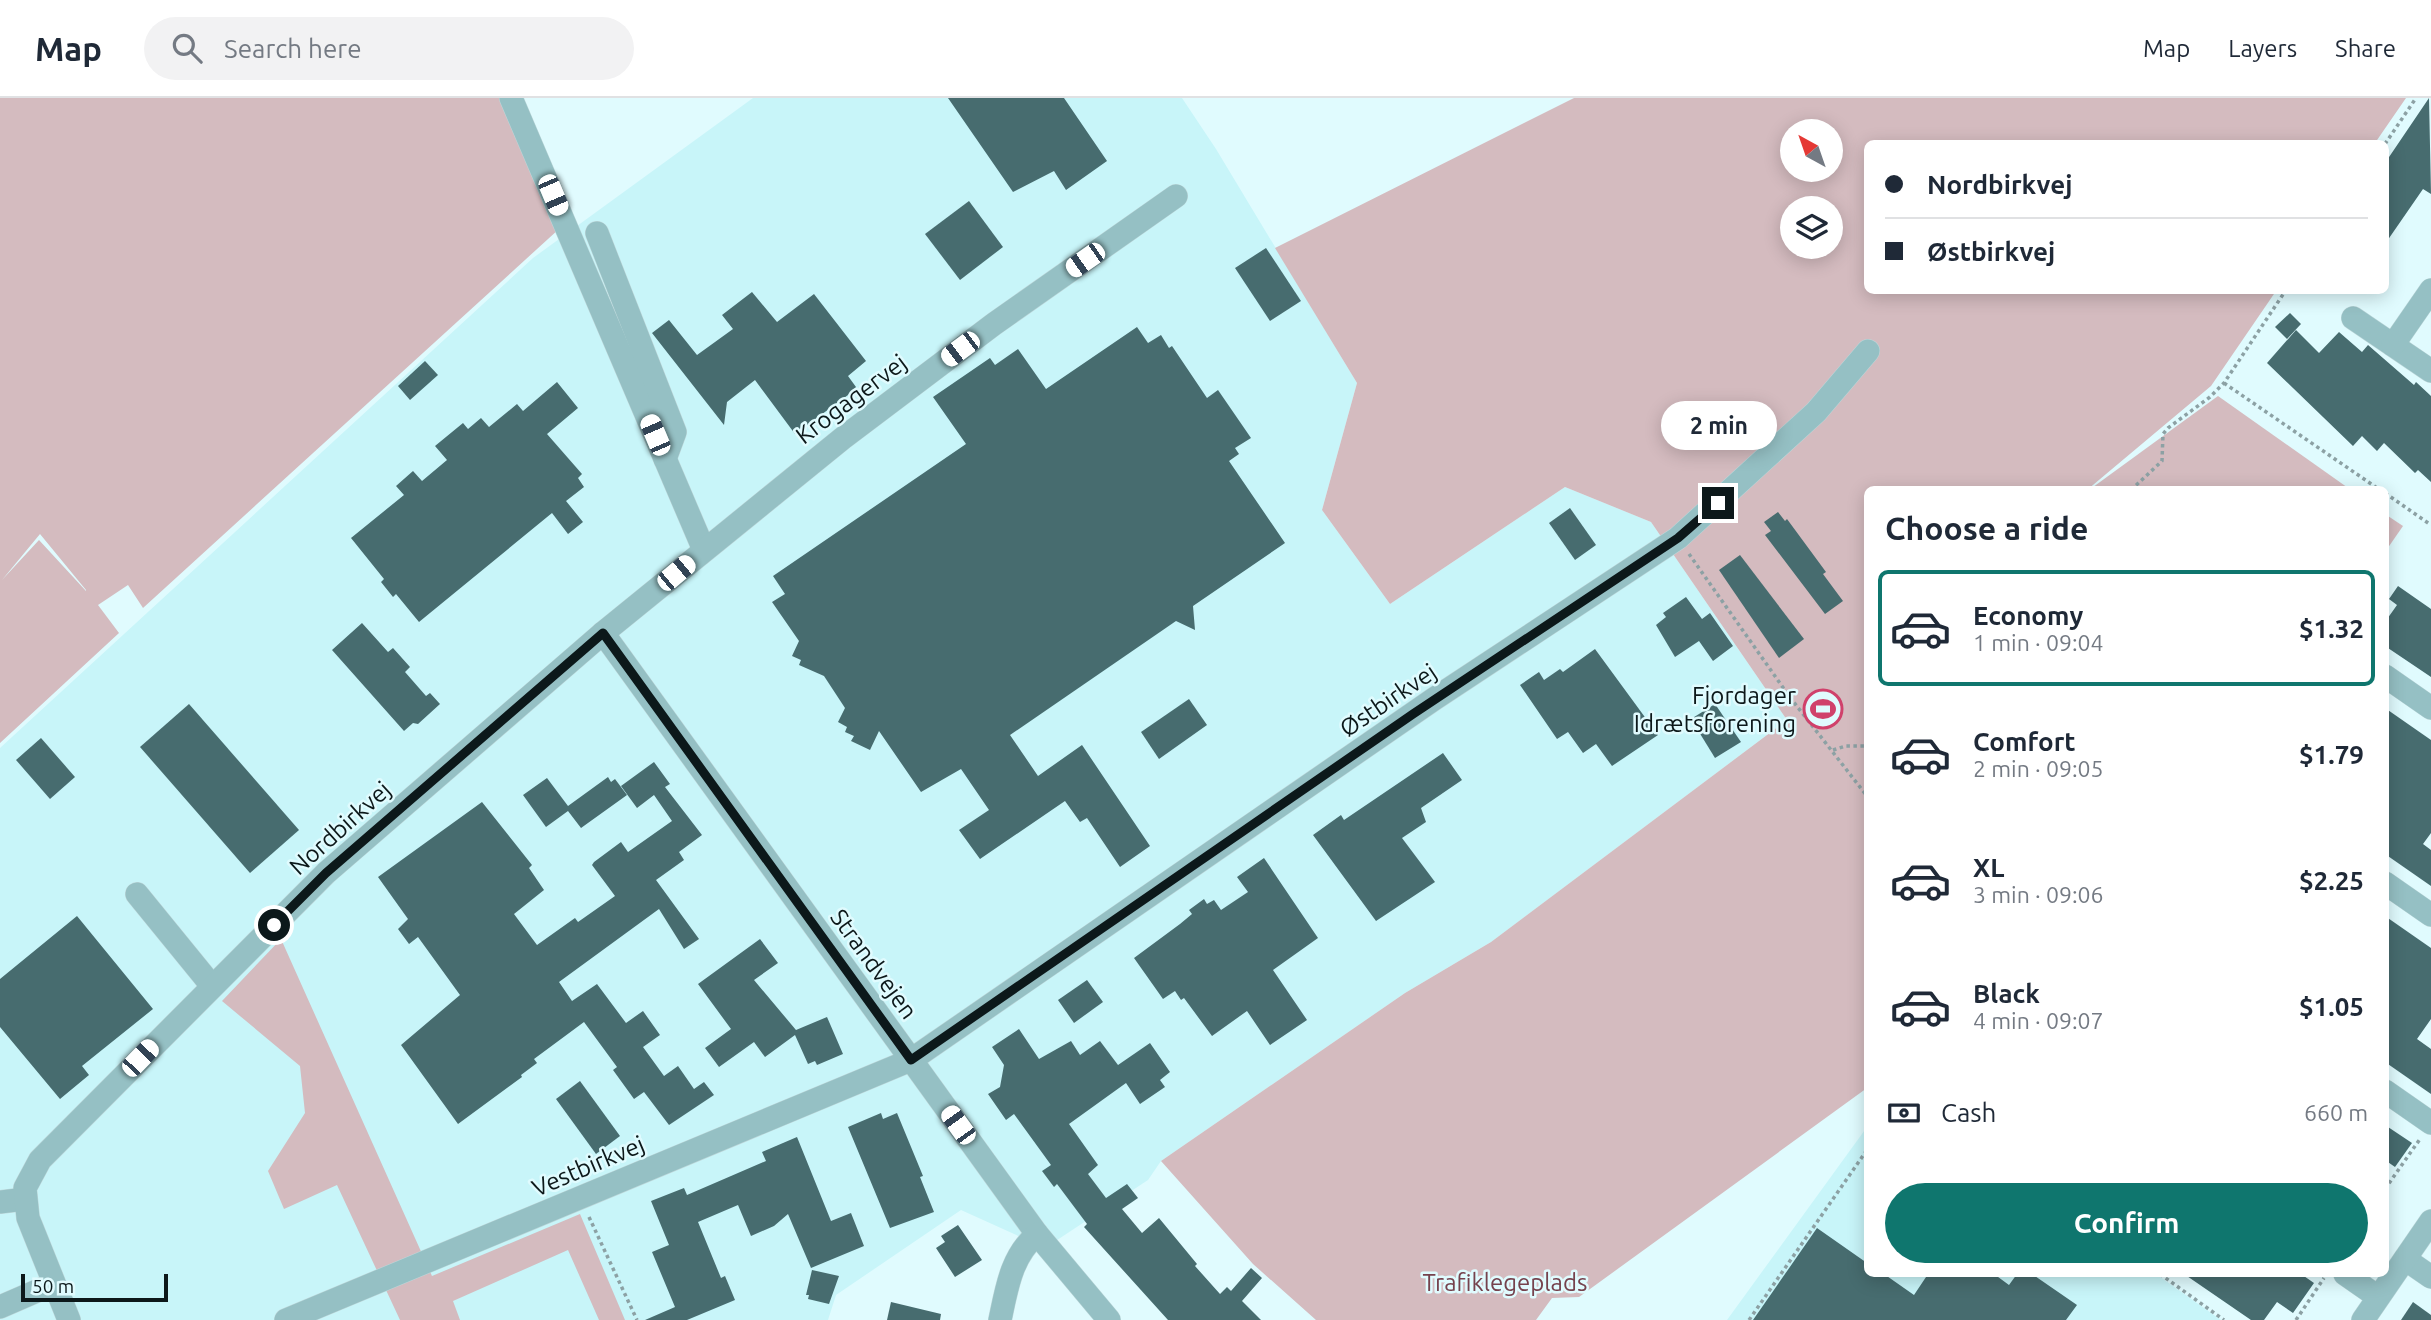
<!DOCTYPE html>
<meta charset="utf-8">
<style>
:root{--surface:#fff;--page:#f2f2f3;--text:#1f2937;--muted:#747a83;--line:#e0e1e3;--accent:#0f766e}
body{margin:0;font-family:Ubuntu,sans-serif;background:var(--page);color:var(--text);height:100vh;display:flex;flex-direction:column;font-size:26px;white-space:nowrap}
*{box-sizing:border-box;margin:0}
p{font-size:23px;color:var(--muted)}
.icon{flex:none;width:38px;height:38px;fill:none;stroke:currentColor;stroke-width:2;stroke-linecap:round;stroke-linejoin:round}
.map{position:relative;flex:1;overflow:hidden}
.details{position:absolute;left:1864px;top:388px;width:525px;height:791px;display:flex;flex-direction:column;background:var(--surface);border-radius:10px;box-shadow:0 4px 18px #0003}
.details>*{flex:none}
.top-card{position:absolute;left:1864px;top:42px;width:525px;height:154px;border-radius:10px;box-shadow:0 4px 18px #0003;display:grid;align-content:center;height:154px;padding:0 21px;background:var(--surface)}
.needle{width:46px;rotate:320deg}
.tools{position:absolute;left:1780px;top:21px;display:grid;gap:14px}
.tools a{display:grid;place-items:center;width:63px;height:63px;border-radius:50%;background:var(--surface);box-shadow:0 4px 18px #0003;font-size:35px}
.scale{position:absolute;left:21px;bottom:18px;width:147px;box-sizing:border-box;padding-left:7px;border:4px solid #0c181a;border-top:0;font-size:19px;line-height:24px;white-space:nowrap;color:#0c181a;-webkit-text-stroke:5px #e0fbfe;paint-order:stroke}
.end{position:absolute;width:32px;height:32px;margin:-16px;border:9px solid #0c181a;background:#fff;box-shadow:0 0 0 4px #fff}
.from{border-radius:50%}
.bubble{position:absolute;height:49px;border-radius:24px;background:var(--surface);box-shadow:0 4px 18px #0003;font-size:23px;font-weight:700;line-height:49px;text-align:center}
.car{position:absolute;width:21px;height:42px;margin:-21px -10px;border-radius:9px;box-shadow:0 0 5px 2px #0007;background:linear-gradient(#fff 24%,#345 0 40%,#fff 0 76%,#345 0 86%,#fff 0)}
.top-card b{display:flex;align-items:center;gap:24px;height:66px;font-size:26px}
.top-card b+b{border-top:2px solid var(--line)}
.top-card i{width:18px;height:18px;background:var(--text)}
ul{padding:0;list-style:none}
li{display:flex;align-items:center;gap:21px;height:116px;margin:0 14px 10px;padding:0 7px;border:4px solid transparent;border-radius:10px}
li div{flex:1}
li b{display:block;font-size:26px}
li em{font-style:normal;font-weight:700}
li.active{border-color:var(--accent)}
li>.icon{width:63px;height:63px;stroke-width:1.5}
h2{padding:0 21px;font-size:32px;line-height:84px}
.pay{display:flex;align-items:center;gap:18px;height:77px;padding:0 21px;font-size:26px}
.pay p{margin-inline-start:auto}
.button{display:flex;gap:14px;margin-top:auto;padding:14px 21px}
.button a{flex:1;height:80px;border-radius:42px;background:var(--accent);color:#fff;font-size:28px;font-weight:700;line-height:80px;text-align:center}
header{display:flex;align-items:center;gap:42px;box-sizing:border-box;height:98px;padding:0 35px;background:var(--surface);border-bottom:2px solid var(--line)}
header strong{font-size:33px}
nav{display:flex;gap:38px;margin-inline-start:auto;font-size:24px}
.search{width:490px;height:63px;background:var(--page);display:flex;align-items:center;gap:18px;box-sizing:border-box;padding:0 24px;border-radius:38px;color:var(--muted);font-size:26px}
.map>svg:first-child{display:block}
</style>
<header>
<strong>Map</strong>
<div class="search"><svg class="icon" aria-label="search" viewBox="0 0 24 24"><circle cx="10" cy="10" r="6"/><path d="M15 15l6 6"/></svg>Search here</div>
<nav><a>Map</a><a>Layers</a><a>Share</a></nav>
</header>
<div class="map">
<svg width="2431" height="1222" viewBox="0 0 2431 1222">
<rect width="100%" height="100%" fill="#e0fbfe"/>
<g fill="#c8f5f9">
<path d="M753 0H1182L1216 51 1357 285 1322 412 1390 506 1565 389 1651 424 1787 622 1491 844 1405 895 1161 1063 1148 1082 1045 1150 961 1112 836 1197 828 1222H0V650L533 160Z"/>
<path d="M1867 1029V1176H2156L2221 1222H1727Z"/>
</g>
<g fill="#d4bbbf" fill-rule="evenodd">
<path d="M0 0H502L559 131 143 510 128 487 98 507 119 535 0 645ZM40 436 86 492V493L39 442 2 482Z"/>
<path d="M1574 0H2406L2375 45 1867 46V192L2276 193 2211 288 2087 392H1867V990L1579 1199 1552 1200 1536 1222H1316L1253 1166 1161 1063 1405 895 1491 844 1787 622 1651 424 1565 389 1390 506 1322 412 1357 285 1275 150ZM1792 33H1830V72H1792ZM1792 110H1830V149H1792Z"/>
<path d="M2218 298 2351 392H2089Z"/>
<path d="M2385 416 2403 428 2385 454Z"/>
<path d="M281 841 432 1178 580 1116 625 1222H599L568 1152 453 1203 460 1222H400L337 1087 284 1111 268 1073 305 1015 300 968 222 903Z"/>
</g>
<g fill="#476c6f">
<path d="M948 0H1064L1107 63 1066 92 1054 73 1013 94Z"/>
<path d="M2429 0 2431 96 2423 91 2385 146V65Z"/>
<path d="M969 103 1003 149 960 182 925 136Z"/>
<path d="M1266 150 1301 203 1270 223 1235 170Z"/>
<path d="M752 194 777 224 814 196 866 263 848 278 856 289 848 297 795 336 755 282 727 304 724 327 652 235 669 222 697 257 733 231 722 217Z"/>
<path d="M2290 215 2301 226 2287 241 2275 229Z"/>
<path d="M1137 229 1148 245 1161 237 1169 250 1172 248 1207 300 1218 292 1251 340 1235 350 1239 356 1229 363 1285 445 1193 508 1195 532 1176 523 1010 637 1038 678 1082 647 1150 748 1120 769 1087 720 1080 724 1065 703 980 761 959 732 989 712 961 671 921 694 879 633 870 652 851 643 854 638 845 634 847 629 838 624 845 610 824 578 799 567 801 562 792 558 799 543 772 504 785 496 773 478 966 346 933 299 990 260 995 267 1018 251 1046 291Z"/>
<path d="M2296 232 2319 255 2339 234 2362 254 2368 247 2414 287 2416 284 2431 298V384L2418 372 2415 375 2384 345 2377 353 2362 338 2353 348 2267 265Z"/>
<path d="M425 263 438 277 410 302 398 288Z"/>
<path d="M557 284 578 310 547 336 582 376 578 380 584 389 566 403 583 424 568 436 552 415 419 524 396 496 393 499 381 484 384 481 351 440 404 397 396 388 413 373 422 383 447 362 435 348 463 325 468 331 481 320 489 329 517 306 523 313Z"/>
<path d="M1570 410 1596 447 1575 462 1549 425Z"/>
<path d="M1778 414 1785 423 1787 421 1826 474 1823 476 1843 503 1825 516 1765 437 1771 433 1764 424Z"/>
<path d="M1740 457 1804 541 1779 560 1719 472Z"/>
<path d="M2398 488 2431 511V579L2385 548V524L2397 507 2389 501Z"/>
<path d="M1686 499 1702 521 1710 515 1733 548 1713 563 1699 543 1675 559 1656 527 1666 519 1663 515Z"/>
<path d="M362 525 388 554 393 550 410 569 405 574 426 598 430 595 440 606 418 626 413 625 404 633 332 552Z"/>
<path d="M1595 551 1658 637 1612 668 1596 646 1583 655 1568 634 1557 641 1520 587 1539 574 1544 582 1560 571 1563 574Z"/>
<path d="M1189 601 1207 627 1159 661 1141 634Z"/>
<path d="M189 606 299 732 250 775 140 649Z"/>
<path d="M1715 606 1741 644 1715 660 1691 621Z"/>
<path d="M2385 610 2431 642V735L2423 746 2431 752V788L2385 756Z"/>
<path d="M41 640 75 679 50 701 16 662Z"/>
<path d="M1443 655 1462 682 1421 710 1426 724 1402 740 1435 784 1376 823 1313 737 1341 717 1344 722Z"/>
<path d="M654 664 670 686 665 689 702 737 679 754 684 762 656 782 699 841 684 851 659 811 559 884 572 903 597 886 626 925 643 913 660 937 643 949 664 978 678 968 694 991 704 984 714 997 669 1027 644 994 634 1001 613 972 617 969 584 924 534 961 537 965 521 977 522 979 458 1026 401 947 460 897 418 839 409 846 398 831 408 821 378 779 482 704 532 767 529 770 544 792 514 816 537 847 575 820 578 824 615 798 592 767 594 764 621 744 628 754 672 723 654 697 637 710 621 688Z"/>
<path d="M608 679 611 684 615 681 627 697 581 730 568 713 546 729 523 697 547 680 568 708Z"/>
<path d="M1264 760 1318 840 1273 872 1307 922 1270 947 1247 913 1212 938 1184 900 1181 902 1175 893 1163 901 1134 860 1180 826 1192 816 1189 812 1204 801 1207 806 1214 802 1221 812 1248 794 1237 779Z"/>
<path d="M77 818 153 911 82 968 89 977 60 1001 0 929V881Z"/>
<path d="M2385 818 2431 850V921L2417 941 2431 951V996L2385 964Z"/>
<path d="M760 841 778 865 754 882 796 932 827 919 843 956 817 967 815 963 808 966 795 937 765 959 754 944 719 969 705 950 731 931 698 886Z"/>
<path d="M1087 882 1103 904 1074 925 1058 902Z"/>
<path d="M1019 931 1039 961 1071 943 1080 957 1100 943 1118 967 1150 945 1170 974 1160 982 1165 989 1140 1006 1126 985 1069 1026 1098 1067 1088 1076 1106 1100 1127 1086 1138 1100 1122 1111 1142 1135 1159 1120 1197 1166 1195 1168 1220 1196 1227 1189 1231 1193 1251 1170 1262 1180 1242 1203 1261 1222H1168L1084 1129 1087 1126 1057 1086 1054 1089 1042 1073 1051 1067 1014 1016 1006 1022 988 996 1000 989 1004 967 992 949Z"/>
<path d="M580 983 620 1038 596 1056 556 1001Z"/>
<path d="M881 1015 883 1021 897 1015 923 1078 920 1079 934 1114 890 1130 848 1029Z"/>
<path d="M2385 1027 2412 1045 2395 1069 2385 1062Z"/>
<path d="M797 1039 831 1123 851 1115 864 1148 811 1170 788 1116 774 1128 751 1138 738 1107 698 1124 721 1180 725 1178 735 1202 687 1222H645L675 1209 652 1154 669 1147 651 1103 684 1090 687 1097 766 1063 762 1054Z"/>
<path d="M958 1127 982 1162 955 1179 936 1150 945 1144 941 1138Z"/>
<path d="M1817 1130 1867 1165V1176H1884L1914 1197 1928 1176H1994L2009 1187 2017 1176H2032L2077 1207 2066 1222H1753Z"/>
<path d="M812 1172 839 1178 829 1206 808 1201 809 1197H806Z"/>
<path d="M2184 1176H2301L2314 1185 2293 1215 2277 1204 2264 1222H2251Z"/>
<path d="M891 1204 941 1216 940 1222H887Z"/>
<path d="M2413 1204 2431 1217V1222H2401Z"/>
</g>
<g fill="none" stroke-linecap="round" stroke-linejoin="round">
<defs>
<g id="minor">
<path d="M511 0 704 452"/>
<path d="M597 135 675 334 665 361"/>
<path d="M2353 220 2431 273"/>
<path d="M2393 247 2431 192"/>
<path d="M603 535 1037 1136 1109 1222"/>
<path d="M2385 578 2431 610"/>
<path d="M2385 785 2431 817"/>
<path d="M137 796 212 888"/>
<path d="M2385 993 2431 1025"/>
<path d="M0 1104 25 1101"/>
<path d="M2405 1161 2431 1179"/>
<path d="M2345 1176 2378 1199"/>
<path d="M0 1209 53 1186"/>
<path d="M69 1222 28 1120 25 1090 40 1062 326 775 603 535 843 340 994 226 1176 98"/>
<path d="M286 1222 911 962 1434 601 1678 440 1816 314 1868 253"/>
<path d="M1000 1222C1007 1189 1011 1159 1037 1136"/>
<path d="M2363 1222 2431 1123"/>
</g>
</defs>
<use href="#minor" stroke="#bed7da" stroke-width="24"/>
<g stroke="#8ca1a4" stroke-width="3.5" stroke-dasharray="3.5 3.5" stroke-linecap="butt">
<path d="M2385 46 2416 0"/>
<path d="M2224 285 2380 392"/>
<path d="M2131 392 2162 363 2163 336 2168 330 2210 299 2224 285 2286 192"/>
<path d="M2385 395 2431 427"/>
<path d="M1689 456 1789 598 1867 698"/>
<path d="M1833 652 1846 648H1867"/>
<path d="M2385 1091 2420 1041"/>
<path d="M589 1119 637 1222"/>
<path d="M2160 1176 2224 1222"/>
<path d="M1749 1222 1867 1052"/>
<path d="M2296 1222 2324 1180"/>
</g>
<use href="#minor" stroke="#95c0c4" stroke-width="23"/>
</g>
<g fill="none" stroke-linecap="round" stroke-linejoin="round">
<path stroke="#0c181a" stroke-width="9" d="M274 827 326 775 603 535 911 962 1413 616 1678 440 1718 405"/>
</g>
<defs>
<symbol id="stadium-ring" viewBox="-11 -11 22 22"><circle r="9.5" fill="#e0fbfe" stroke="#d0416b" stroke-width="1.5"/><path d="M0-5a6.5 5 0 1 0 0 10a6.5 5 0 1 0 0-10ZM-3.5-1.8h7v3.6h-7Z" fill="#d0416b"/></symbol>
</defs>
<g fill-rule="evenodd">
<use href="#stadium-ring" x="1801" y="589" width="44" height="44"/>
</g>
<g text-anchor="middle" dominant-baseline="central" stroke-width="5" stroke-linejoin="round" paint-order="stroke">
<g font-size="24" fill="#0c181a" stroke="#e0fbfe">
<text transform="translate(851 301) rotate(-37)">Krogagervej</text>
<text transform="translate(1388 602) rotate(-34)">Østbirkvej</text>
<text transform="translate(340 730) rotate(-42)">Nordbirkvej</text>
<text transform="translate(874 866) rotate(54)">Strandvejen</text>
<text transform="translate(588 1068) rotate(-23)">Vestbirkvej</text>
</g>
<g font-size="24" fill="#0c181a" stroke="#e0fbfe" text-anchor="end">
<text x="1796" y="597">Fjordager<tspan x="1796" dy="28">Idrætsforening</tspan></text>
</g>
<g font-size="24" fill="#75424d" stroke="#e0fbfe">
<text x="1505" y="1184">Trafiklegeplads</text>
</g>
</g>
</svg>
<div class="tools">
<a><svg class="needle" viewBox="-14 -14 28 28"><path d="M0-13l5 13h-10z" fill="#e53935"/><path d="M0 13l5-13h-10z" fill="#747a83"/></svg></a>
<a><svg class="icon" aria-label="layers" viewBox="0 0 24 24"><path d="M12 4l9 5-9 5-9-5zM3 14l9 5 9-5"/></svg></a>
</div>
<div class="scale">50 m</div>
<i class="end from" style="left:274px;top:827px"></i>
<i class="end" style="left:1718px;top:405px"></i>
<div class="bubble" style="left:1661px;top:303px;width:116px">2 min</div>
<i class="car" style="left:553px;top:97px;rotate:157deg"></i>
<i class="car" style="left:1085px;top:162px;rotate:235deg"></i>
<i class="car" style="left:960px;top:251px;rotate:233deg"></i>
<i class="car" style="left:655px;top:337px;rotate:337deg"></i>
<i class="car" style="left:676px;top:475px;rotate:50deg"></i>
<i class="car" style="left:140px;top:960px;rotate:44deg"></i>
<i class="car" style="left:958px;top:1027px;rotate:324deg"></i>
<div class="top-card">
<b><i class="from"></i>Nordbirkvej</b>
<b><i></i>Østbirkvej</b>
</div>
<section class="details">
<h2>Choose a ride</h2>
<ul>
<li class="active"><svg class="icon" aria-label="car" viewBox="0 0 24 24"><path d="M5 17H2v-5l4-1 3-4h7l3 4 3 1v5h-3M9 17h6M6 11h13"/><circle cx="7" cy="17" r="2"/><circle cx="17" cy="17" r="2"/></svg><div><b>Economy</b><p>1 min · 09:04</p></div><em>$1.32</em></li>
<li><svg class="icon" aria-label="car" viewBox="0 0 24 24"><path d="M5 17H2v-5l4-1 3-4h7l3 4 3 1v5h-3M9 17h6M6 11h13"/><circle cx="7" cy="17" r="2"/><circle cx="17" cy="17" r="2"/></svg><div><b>Comfort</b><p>2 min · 09:05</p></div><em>$1.79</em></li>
<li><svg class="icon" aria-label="car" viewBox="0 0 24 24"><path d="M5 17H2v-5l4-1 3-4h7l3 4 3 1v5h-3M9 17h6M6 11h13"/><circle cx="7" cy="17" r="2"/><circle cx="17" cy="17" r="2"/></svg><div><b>XL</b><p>3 min · 09:06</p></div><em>$2.25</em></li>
<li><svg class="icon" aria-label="car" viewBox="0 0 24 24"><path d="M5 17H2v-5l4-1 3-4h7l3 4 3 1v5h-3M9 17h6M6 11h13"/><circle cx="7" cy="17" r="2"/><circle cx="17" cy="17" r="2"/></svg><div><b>Black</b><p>4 min · 09:07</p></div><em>$1.05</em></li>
</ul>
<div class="pay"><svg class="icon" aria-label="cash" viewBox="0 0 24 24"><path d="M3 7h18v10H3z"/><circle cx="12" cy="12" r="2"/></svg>Cash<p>660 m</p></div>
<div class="button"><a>Confirm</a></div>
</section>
</div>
